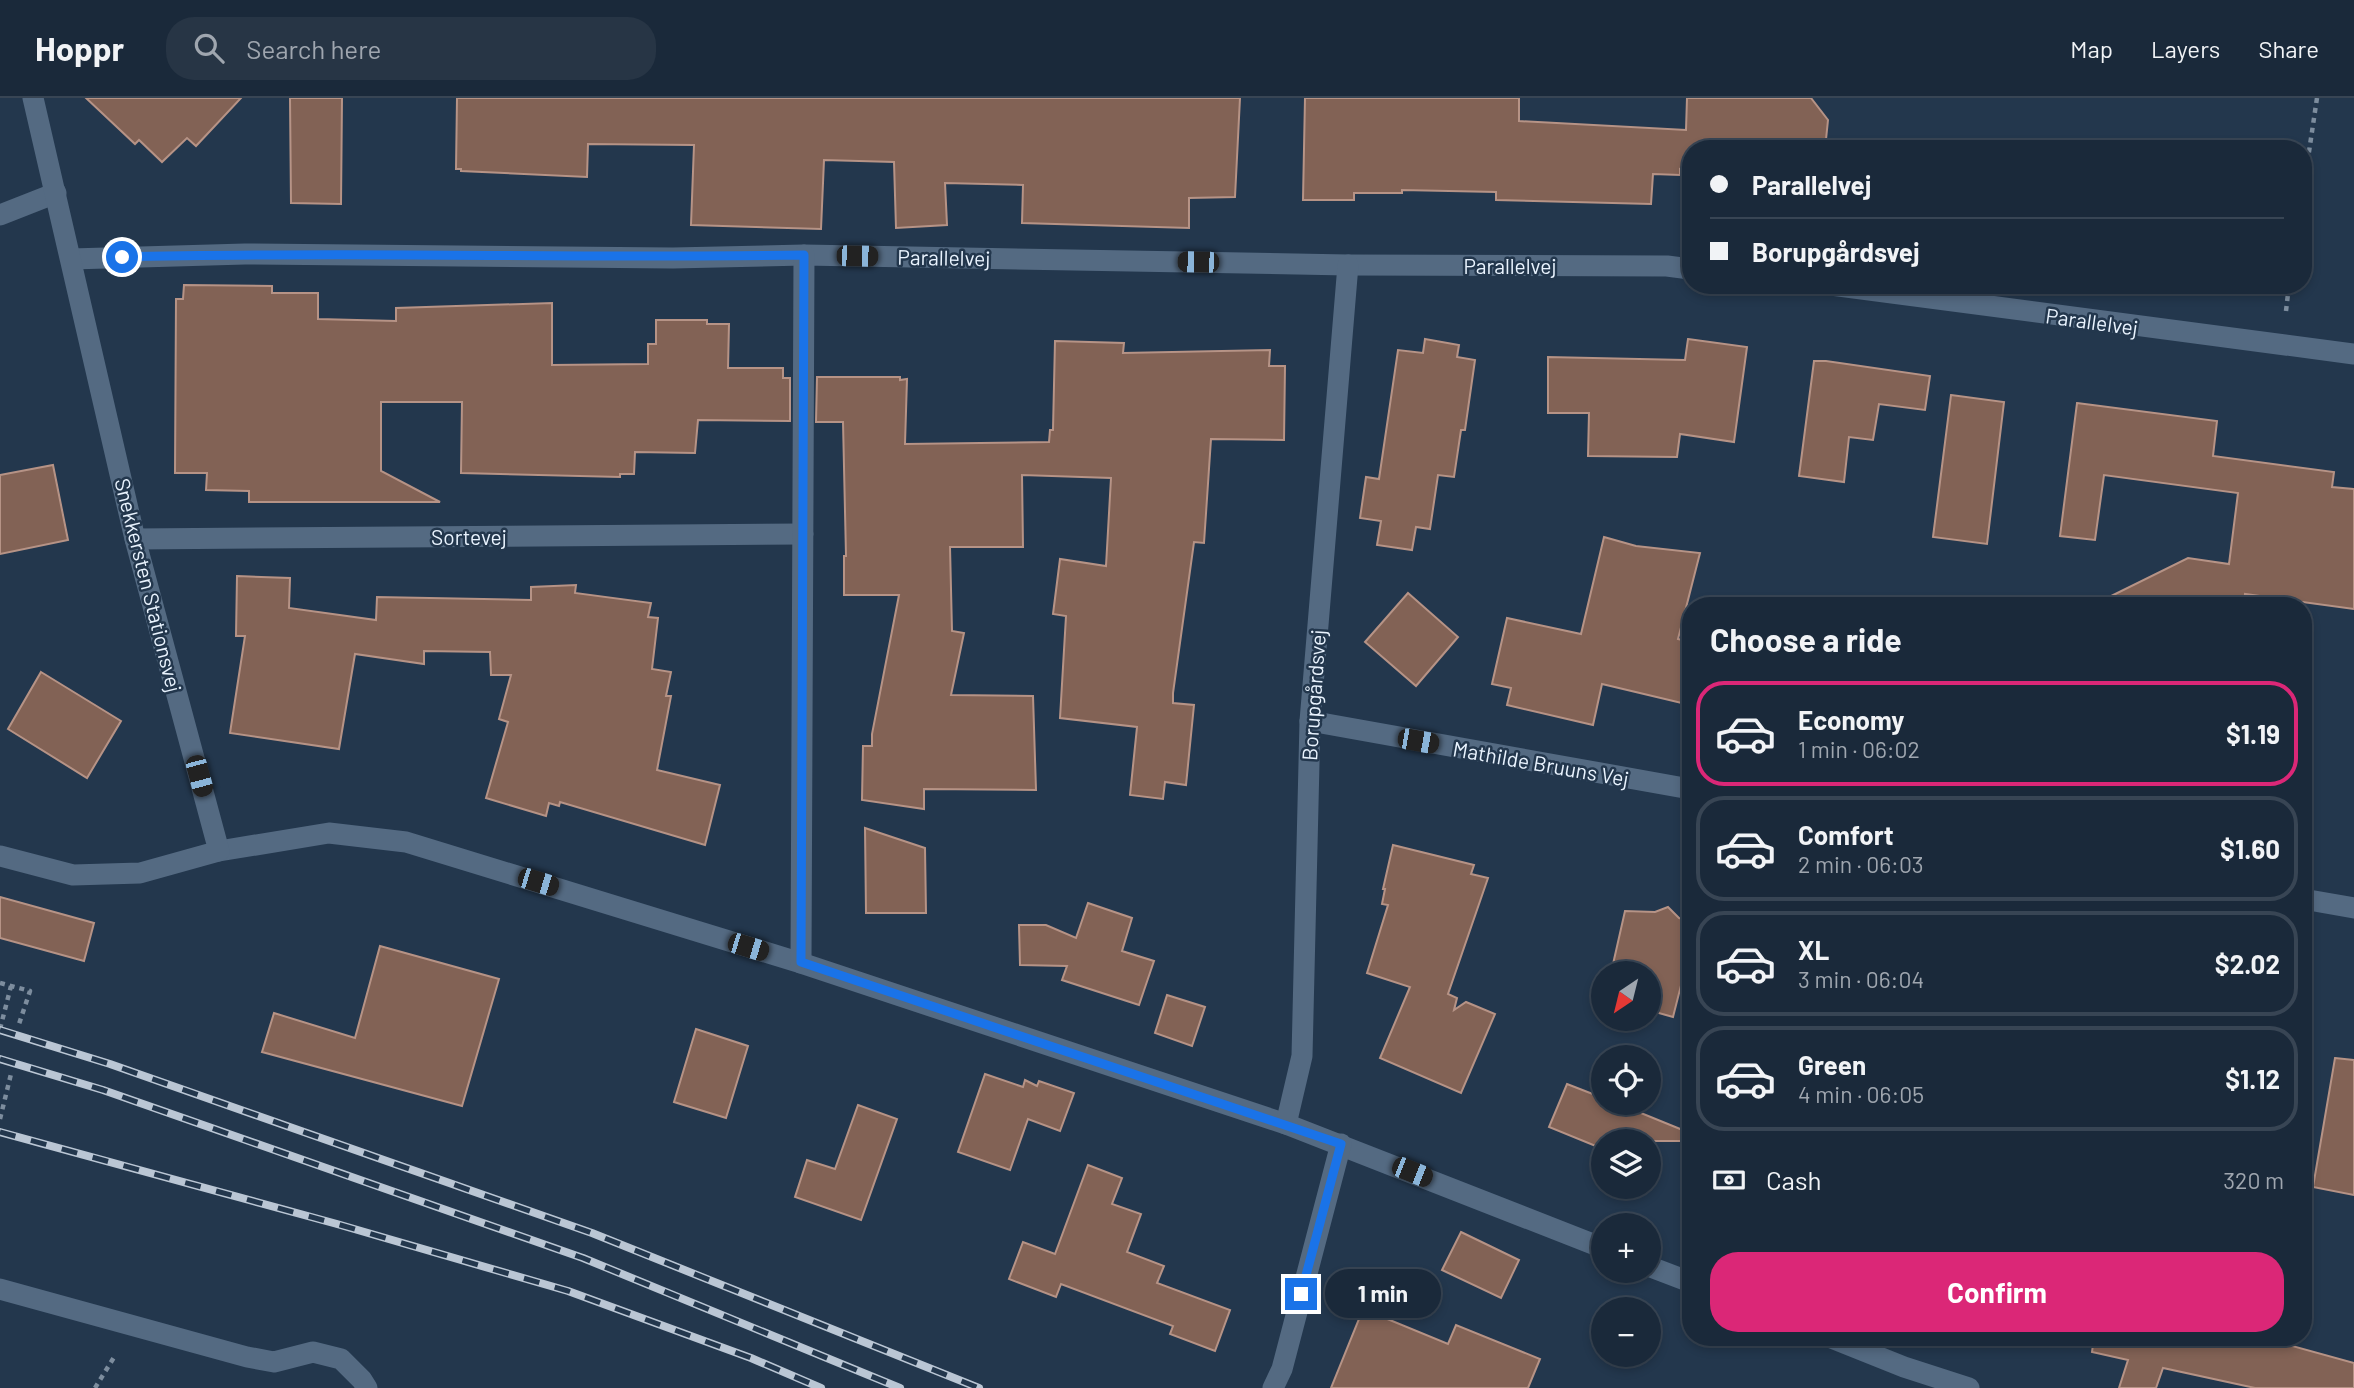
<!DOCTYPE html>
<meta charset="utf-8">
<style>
:root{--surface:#1a293a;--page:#273545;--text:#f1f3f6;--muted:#9fa6af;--line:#384554;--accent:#db2777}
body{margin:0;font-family:Barlow,sans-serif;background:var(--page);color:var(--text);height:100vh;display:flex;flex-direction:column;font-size:26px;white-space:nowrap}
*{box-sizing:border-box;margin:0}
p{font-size:23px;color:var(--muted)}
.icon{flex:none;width:38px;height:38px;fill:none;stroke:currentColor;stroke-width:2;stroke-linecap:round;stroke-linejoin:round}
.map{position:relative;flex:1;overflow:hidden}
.side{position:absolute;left:1682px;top:499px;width:630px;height:749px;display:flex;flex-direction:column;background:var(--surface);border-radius:28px;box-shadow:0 4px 10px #0003,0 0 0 2px var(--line)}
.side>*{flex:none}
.hud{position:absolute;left:1682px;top:42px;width:630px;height:154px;border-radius:28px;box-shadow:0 4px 10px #0003,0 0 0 2px var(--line);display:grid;align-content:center;height:154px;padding:0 28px;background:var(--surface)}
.needle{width:46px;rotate:215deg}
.buttons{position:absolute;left:1591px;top:863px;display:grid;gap:14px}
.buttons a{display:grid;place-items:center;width:70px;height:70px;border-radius:50%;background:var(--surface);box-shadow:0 4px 10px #0003,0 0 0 2px var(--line);font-size:35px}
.end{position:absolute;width:32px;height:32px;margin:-16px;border:9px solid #1a73e8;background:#fff;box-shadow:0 0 0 4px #fff}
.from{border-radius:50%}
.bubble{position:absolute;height:49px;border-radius:24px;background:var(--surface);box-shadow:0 4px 10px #0003,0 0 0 2px var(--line);font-size:23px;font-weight:700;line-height:49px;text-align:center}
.car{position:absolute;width:21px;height:42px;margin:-21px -10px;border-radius:9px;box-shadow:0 0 5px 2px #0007;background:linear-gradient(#222 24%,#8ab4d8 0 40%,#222 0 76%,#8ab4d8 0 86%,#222 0)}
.hud b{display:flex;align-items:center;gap:24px;height:66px;font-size:26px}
.hud b+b{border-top:2px solid var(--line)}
.hud i{width:18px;height:18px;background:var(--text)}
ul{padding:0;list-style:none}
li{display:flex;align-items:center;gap:21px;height:105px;margin:0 14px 10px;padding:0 14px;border:4px solid var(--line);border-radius:28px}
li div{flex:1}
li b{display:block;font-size:26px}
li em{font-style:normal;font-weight:700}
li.on{border-color:var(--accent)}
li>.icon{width:63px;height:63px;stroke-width:1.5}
h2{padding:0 28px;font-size:32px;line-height:84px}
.pay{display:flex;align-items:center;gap:18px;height:77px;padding:0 28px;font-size:26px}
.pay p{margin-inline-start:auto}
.button{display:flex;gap:14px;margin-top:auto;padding:14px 28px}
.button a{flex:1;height:80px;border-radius:28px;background:var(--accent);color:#fff;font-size:28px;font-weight:700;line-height:80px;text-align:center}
header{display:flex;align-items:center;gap:42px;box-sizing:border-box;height:98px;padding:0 35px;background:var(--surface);border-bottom:2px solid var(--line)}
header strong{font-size:33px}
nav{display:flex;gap:38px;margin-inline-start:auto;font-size:24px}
.search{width:490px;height:63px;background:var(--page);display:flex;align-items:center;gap:18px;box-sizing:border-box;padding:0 24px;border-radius:28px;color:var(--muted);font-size:26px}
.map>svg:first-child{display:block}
</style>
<header>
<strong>Hoppr</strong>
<div class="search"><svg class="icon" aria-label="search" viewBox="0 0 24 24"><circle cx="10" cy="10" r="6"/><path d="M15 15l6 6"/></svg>Search here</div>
<nav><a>Map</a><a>Layers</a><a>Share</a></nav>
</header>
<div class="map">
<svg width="2354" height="1290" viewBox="0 0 2354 1290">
<rect width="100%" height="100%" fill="#23374d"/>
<g fill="#826255" stroke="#b69386" stroke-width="2">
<path d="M86 0H241L196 48 187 40 162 64 139 42 135 46Z"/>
<path d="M290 0H342L341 106 291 105Z"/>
<path d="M457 0H1240L1235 99 1189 100V130L1022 125 1023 87 945 85 947 127 896 130 894 64 824 62 821 131 691 127 694 47 588 46 587 79 461 73V71H456Z"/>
<path d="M1305 0H1519V23L1686 32 1687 0H1811L1828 22 1825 51H1690V73L1680 71V77L1653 76 1651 106 1496 102V94L1402 92V95H1354V102H1303Z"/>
<path d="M184 187 272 188V195H318V221L396 223V210L552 205V267L648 266V246H656V222H707V226H729L728 270H783V280H790V323L698 322 695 355 635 354 634 376H620V379L461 375 462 304H381V373L440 404H249V393L206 392 207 375H175L176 201H183Z"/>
<path d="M1425 241 1459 247 1457 259 1475 262 1465 332H1461L1454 379 1438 377 1430 431 1416 429 1412 452 1377 447 1381 423 1360 420 1366 379 1379 381 1398 252 1423 255Z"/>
<path d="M1688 241 1747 249 1734 344 1680 336 1677 359 1588 358 1589 315H1548V259L1685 262Z"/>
<path d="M1055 243 1124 245 1123 255 1270 252 1269 268H1285L1284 342 1211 341 1204 445 1194 444 1173 595V605L1194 607 1186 687 1165 684 1163 701 1130 697 1137 629 1060 620 1066 518 1053 516 1060 461 1106 468 1111 380 1022 377 1023 449H950L952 533 964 535 951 597 1033 598 1036 692 924 691V711L862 702 863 648H872V636L899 497H844V458H846L843 324H816L817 279H900V282L907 281 905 346 1049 344 1050 332H1053Z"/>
<path d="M1814 263H1826L1930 278 1925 312 1879 306 1873 342 1849 339 1844 384 1799 378Z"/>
<path d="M1951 297 2004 304 1987 446 1933 439Z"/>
<path d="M2077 305 2217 323 2213 358 2334 374 2332 389 2354 391V511L2245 496 2244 508H2091L2188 460 2229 466 2238 395 2104 377 2095 442 2060 438Z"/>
<path d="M53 367 68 442 0 456V377Z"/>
<path d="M1604 439 1636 448 1700 455 1678 541 1690 544V607L1602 586 1593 627 1507 607 1511 590 1492 586 1507 520 1581 536Z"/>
<path d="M237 478 290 480 289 510 376 522 377 499 531 502V489L576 487 575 495 651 505 648 519 658 520 652 571 671 574 666 598H671L657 672 720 687 705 747 560 704 559 708 549 705 546 718 486 700 508 624 499 621 511 577H491L490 554 424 553V566L355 556 339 651 230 635 245 538H236Z"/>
<path d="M1408 495 1458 539 1416 588 1365 544Z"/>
<path d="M41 574 121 623 87 680 8 631Z"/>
<path d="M865 730 925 750 926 815H866Z"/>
<path d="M1393 747 1474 767 1471 776 1488 780 1448 896 1457 900 1454 912 1466 904 1495 916 1461 995 1380 960 1410 889 1367 875 1388 807 1382 806 1385 791H1383Z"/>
<path d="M0 799 94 825 84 863 0 840Z"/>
<path d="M1088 805 1132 820 1122 853 1154 863 1139 907 1062 882 1067 868 1020 867 1019 827H1046L1076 840Z"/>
<path d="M1668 809 1679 820 1690 822V852L1673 919 1648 912V875H1611L1625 813 1655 814Z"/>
<path d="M380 848 499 881 462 1008 262 954 274 915 355 940Z"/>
<path d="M1167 897 1205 909 1192 948 1155 935Z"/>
<path d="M696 931 748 948 726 1020 674 1004Z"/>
<path d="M2335 960 2354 962V1097L2313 1089Z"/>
<path d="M985 976 1023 989 1025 982 1037 988 1039 983 1074 995 1060 1033 1028 1021 1010 1072 958 1054Z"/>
<path d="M1567 986 1603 1000V1004H1614L1690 1035V1043H1603V1051L1549 1029Z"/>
<path d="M858 1007 897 1021 861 1122 795 1099 807 1062 835 1071Z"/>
<path d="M1088 1067 1122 1080 1112 1106 1141 1116 1127 1154 1164 1168 1157 1185 1230 1212 1215 1253 1170 1236 1173 1228 1061 1186 1056 1199 1009 1181 1023 1144 1055 1156Z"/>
<path d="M1461 1134 1519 1162 1501 1200 1442 1172Z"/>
<path d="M1363 1211 1448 1246 1456 1227 1540 1261 1528 1290H1331Z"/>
<path d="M2094 1239H2260L2354 1265V1290H2255L2163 1270 2156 1290H2119L2128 1262 2092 1254Z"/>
</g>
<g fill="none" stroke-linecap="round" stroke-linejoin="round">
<g stroke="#7d8d9e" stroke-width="4.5" stroke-dasharray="5 5" stroke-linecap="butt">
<path d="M2303 94 2317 0"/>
<path d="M2286 213 2289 187"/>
<path d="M0 885 30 893 19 926"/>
<path d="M0 931 11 888"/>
<path d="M0 1021 11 976"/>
<path d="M95 1290 116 1256"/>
</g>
<path stroke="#546a82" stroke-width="21" d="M0 1191 247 1259 274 1264 313 1254 341 1261 362 1282 367 1290"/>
<g stroke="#546a82" stroke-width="21">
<path d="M0 117 56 95"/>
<path d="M71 161 245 156 673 160 804 157 1348 167 1667 168 1690 171"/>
<path d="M1831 187 2354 256"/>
<path d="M135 441 803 436"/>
<path d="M1310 623 1690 691"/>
<path d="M219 753 329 735 406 744 801 865 1286 1026 1603 1150"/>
<path d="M0 758 73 777 140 775 219 753 135 441 33 0"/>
<path d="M2303 801 2354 810"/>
<path d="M801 865 804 157"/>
<path d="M1286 1026 1302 958 1310 623 1348 167"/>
<path d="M1648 1168 1690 1184"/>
<path d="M1829 1239 1904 1269 1969 1290"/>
<path d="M1273 1290 1282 1271 1341 1046"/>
</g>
<defs>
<g id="rail">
<path d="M0 932 110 966 592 1135 979 1290"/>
<path d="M0 961 103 992 583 1160 900 1290"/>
<path d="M0 1034 337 1126 568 1193 751 1260 821 1290"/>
</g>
</defs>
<use href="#rail" stroke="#bac6d4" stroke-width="8"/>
<use href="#rail" stroke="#23374d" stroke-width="5" stroke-dasharray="16" stroke-linecap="butt"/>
</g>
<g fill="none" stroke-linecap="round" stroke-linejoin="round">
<path stroke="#1a73e8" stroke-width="9" d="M122 159C350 153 577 161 804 157L801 864 1341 1046 1301 1196"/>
</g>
<g text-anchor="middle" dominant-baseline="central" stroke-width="5" stroke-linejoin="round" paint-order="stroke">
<g font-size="21" fill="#e9f3fe" stroke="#23374d">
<text transform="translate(944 159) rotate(1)">Parallelvej</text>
<text x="1510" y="167">Parallelvej</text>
<text transform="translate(2092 223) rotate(8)">Parallelvej</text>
<text x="469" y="438">Sortevej</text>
<text transform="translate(149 487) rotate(76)">Snekkersten Stationsvej</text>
<text transform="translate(1313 597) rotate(-86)">Borupgårdsvej</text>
<text transform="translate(1541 665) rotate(10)">Mathilde Bruuns Vej</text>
</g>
</g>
</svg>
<div class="buttons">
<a><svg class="needle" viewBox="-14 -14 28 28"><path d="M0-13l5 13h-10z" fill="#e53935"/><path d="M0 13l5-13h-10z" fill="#9fa6af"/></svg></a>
<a><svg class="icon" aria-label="locate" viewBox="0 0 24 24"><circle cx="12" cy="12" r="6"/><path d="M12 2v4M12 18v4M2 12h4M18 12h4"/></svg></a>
<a><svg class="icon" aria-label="layers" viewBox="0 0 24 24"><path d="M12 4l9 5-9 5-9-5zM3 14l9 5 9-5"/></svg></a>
<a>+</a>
<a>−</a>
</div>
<i class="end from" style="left:122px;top:159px"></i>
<i class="end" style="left:1301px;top:1196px"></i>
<div class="bubble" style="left:1325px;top:1171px;width:116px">1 min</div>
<i class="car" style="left:857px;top:158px;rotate:91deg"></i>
<i class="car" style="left:1198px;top:164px;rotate:271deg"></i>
<i class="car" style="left:1418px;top:643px;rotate:100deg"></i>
<i class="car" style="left:199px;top:678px;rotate:165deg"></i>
<i class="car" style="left:538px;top:784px;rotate:107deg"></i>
<i class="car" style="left:748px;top:849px;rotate:107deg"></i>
<i class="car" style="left:1412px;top:1074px;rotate:112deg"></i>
<div class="hud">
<b><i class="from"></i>Parallelvej</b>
<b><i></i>Borupgårdsvej</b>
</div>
<section class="side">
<h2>Choose a ride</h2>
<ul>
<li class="on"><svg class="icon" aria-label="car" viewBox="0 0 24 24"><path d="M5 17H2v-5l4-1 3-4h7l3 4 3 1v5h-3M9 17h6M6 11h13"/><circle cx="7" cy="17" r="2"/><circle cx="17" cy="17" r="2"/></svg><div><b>Economy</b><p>1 min · 06:02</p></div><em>$1.19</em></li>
<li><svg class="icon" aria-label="car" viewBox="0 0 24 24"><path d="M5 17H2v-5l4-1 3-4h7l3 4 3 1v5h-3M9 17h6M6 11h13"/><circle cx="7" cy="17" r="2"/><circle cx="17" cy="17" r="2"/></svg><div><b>Comfort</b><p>2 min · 06:03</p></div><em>$1.60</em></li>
<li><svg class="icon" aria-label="car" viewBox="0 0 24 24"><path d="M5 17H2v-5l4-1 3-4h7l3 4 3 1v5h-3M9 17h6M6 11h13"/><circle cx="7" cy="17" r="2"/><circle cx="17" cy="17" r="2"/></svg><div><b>XL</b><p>3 min · 06:04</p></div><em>$2.02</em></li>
<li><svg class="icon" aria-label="car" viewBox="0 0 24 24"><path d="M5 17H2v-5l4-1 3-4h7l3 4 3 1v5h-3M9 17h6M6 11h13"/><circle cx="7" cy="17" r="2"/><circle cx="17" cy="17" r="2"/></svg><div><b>Green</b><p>4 min · 06:05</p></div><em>$1.12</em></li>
</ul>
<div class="pay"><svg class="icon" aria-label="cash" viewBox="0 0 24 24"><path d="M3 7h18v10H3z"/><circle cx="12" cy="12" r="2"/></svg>Cash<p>320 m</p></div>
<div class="button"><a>Confirm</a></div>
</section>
</div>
